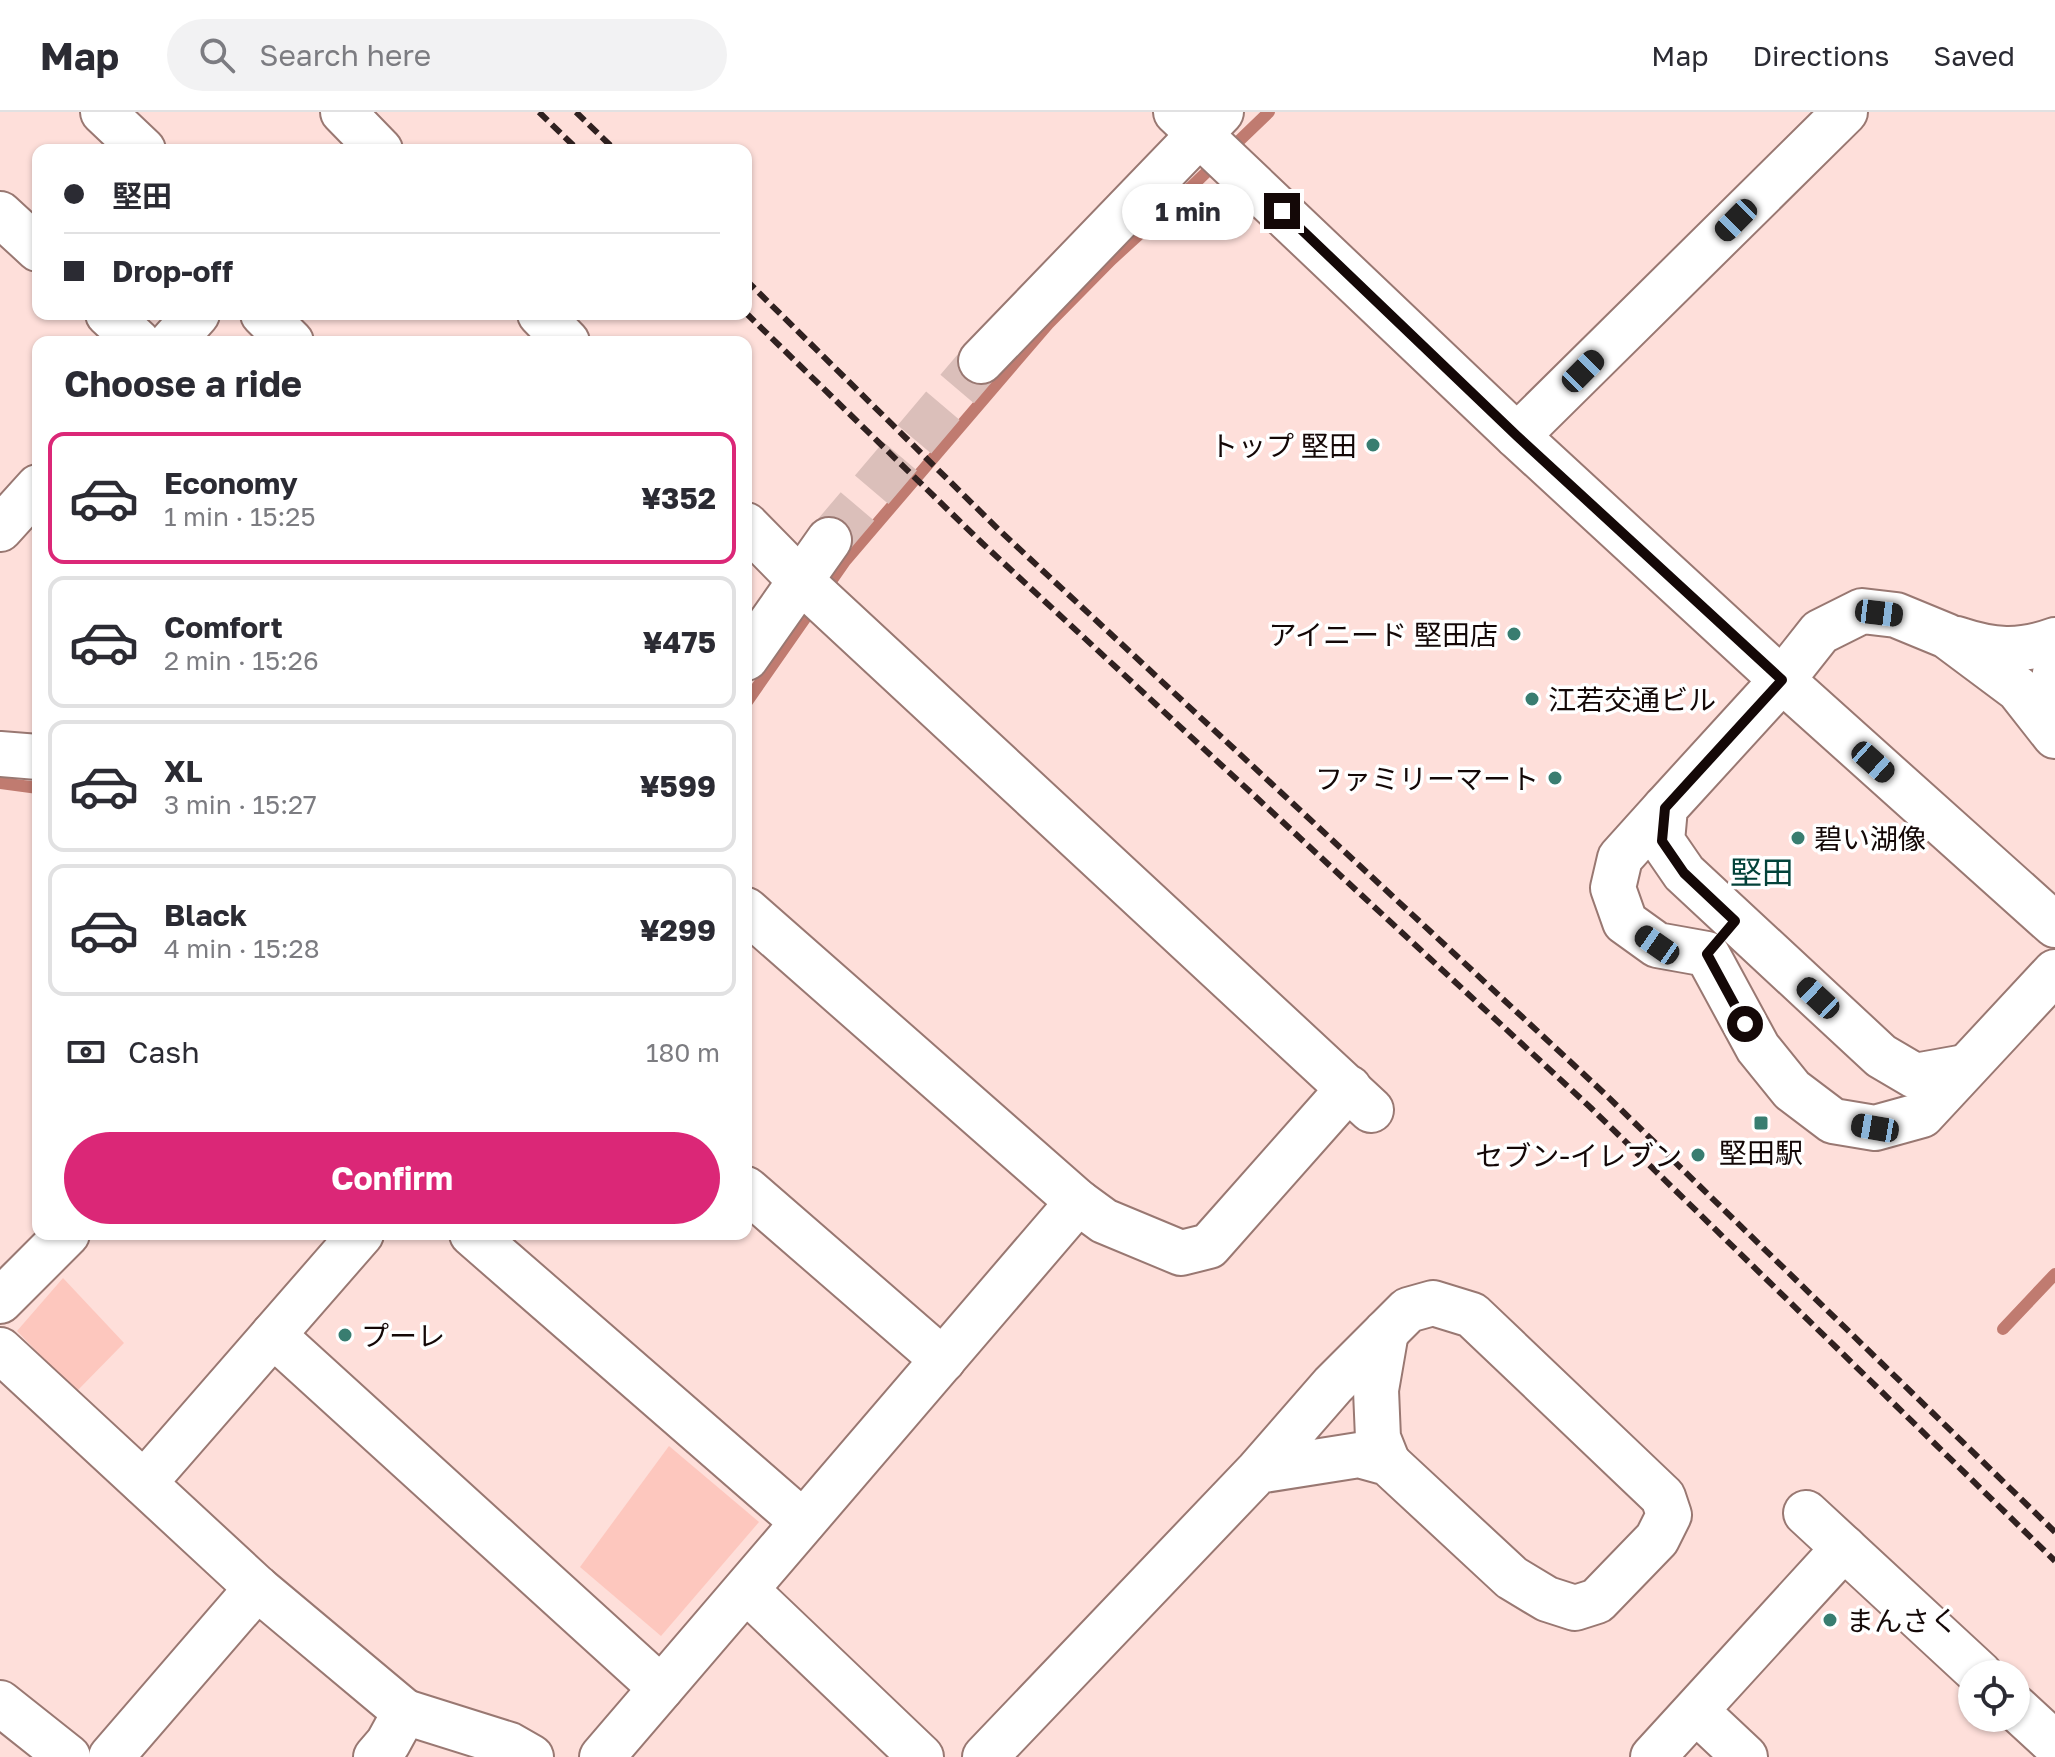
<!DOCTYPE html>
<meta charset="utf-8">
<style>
:root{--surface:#fff;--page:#f2f2f3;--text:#2b2b33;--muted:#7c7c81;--line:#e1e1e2;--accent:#db2777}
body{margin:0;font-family:"Golos Text","Noto Sans JP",sans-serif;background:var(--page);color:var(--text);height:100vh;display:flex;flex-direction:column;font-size:30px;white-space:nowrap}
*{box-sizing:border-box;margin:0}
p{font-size:26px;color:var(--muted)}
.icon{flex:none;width:44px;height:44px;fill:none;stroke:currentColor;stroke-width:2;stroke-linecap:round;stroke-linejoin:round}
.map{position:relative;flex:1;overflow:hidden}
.sheet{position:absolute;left:32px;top:224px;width:720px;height:904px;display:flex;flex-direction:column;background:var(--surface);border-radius:16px;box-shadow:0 2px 6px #0004}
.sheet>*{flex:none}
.hud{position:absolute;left:32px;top:32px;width:720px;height:176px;border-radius:16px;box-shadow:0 2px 6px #0004;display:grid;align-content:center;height:176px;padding:0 32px;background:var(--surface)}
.fabs{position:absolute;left:1958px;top:1548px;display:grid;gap:16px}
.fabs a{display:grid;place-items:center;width:72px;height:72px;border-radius:50%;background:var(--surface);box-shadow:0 2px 6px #0004;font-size:40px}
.end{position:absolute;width:36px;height:36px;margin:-18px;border:10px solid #140807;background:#fff;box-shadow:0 0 0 4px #fff}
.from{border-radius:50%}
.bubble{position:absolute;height:56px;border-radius:28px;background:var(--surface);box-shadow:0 2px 6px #0004;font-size:26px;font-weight:700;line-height:56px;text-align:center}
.car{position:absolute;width:24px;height:48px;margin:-24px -12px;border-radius:10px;box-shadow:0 0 6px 2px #0007;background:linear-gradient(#222 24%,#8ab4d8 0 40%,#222 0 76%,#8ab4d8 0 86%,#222 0)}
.hud b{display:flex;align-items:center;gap:28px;height:76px;font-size:30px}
.hud b+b{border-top:2px solid var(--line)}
.hud i{width:20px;height:20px;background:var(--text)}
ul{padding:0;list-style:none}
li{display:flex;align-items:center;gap:24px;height:132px;margin:0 16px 12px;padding:0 16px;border:4px solid var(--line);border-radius:16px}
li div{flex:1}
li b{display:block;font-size:30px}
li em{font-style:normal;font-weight:700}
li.selected{border-color:var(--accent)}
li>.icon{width:72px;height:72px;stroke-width:1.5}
h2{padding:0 32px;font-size:36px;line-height:96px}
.pay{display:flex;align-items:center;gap:20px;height:88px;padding:0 32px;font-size:30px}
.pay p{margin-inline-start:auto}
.button{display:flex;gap:16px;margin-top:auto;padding:16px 32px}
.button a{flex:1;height:92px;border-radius:48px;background:var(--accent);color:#fff;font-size:32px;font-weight:700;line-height:92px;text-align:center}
header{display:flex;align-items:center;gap:48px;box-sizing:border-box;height:112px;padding:0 40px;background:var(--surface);border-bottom:2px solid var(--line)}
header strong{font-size:38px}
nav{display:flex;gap:44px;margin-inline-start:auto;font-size:28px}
.search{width:560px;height:72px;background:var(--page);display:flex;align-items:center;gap:20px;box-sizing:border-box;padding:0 28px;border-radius:44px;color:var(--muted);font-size:30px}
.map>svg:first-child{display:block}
</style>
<header>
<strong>Map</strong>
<div class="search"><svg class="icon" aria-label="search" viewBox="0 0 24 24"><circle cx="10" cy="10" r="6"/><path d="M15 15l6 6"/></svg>Search here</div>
<nav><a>Map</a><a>Directions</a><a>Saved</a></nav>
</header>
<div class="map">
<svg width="2055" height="1645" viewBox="0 0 2055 1645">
<rect width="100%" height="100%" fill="#fedfda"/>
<g fill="#fdc7be">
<path d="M63 1166 124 1231 76 1280 17 1219Z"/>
<path d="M669 1334 759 1410 661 1524 580 1455Z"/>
</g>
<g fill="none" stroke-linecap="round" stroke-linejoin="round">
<g stroke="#c07b70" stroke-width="12">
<path d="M746 591 845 449 1048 212 1111 148 1191 75 1269 0"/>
<path d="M0 671 38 676"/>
<path d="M2003 1217 2055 1162"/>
</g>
<path stroke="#dbbfba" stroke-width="44" stroke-dasharray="44 22" stroke-linecap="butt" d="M829 428 981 249"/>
<defs>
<g id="minor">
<path d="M103 0 143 38"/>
<path d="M343 0 380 38"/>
<path d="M1176 0 1517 324 1782 568 2055 813"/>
<path d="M0 102 38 137"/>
<path d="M108 202 138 230"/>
<path d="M263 202 291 230"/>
<path d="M540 202 567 230"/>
<path d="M172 230 197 202"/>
<path d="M981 249 1221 0"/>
<path d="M1517 324 1845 0"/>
<path d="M746 413 800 468 1371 998"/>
<path d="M0 417 38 375"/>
<path d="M1957 527C1993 539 2019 541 2055 528"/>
<path d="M746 546 829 428"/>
<path d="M2055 561 2051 593 2055 610"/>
<path d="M0 642 38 645"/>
<path d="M1665 696 1620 746 1613 776 1625 810 1657 833 1707 842 1758 936 1792 978 1833 1009 1875 1016 1922 1003 2055 860"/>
<path d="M746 798 1078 1090 1104 1109 1181 1141 1209 1134 1349 976"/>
<path d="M1965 955 1915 964 1881 944 1684 761 1662 729 1665 696 1782 568 1820 520 1862 499 1896 503 1947 524 2018 577 2055 624"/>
<path d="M746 1077 943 1248"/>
<path d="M472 1122 803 1410"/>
<path d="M0 1189 67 1122"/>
<path d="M1386 1220 1376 1278 1378 1326 1388 1351"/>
<path d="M273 1223 661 1576"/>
<path d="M0 1238 257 1476 405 1600 388 1631 376 1645"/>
<path d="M144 1371 361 1122"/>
<path d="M1806 1401 1980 1562"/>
<path d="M746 1478 921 1645"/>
<path d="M0 1591 68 1645"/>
<path d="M2016 1596 2055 1632"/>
<path d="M1696 1599 1745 1645"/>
<path d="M405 1600 510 1633 531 1645"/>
<path d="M111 1645 257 1476"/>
<path d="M602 1645 1078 1090"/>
<path d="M985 1645 1258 1359 1333 1273 1408 1198 1433 1191 1472 1203 1663 1385 1669 1403 1657 1427 1597 1489 1575 1496 1547 1487 1512 1466 1388 1351 1359 1343 1258 1359"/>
<path d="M1653 1645 1844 1436"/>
</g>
</defs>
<use href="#minor" stroke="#997872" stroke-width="48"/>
<use href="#minor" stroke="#fff" stroke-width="44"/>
<g stroke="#302120" stroke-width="6" stroke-dasharray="12 6" stroke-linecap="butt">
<path d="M539 0 578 38"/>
<path d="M576 0 615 38"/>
<path d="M746 168 998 417 1605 982 2055 1420"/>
<path d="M746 201 982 431 1591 996 2055 1449"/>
</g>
</g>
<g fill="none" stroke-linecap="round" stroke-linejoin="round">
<path stroke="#140807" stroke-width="10" d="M1282 99 1517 324 1782 568 1665 696 1662 729 1684 761 1735 809 1707 842 1745 912"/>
</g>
<g fill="#397d70" stroke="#fff" stroke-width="3">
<circle cx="1373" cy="333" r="8"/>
<circle cx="1514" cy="522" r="8"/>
<circle cx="1532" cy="587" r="8"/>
<circle cx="1555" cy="666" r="8"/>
<circle cx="1798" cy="726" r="8"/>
<rect x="1753" y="1003" width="16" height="16" rx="4"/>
<circle cx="1698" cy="1043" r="8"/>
<circle cx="345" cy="1223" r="8"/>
<circle cx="1830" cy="1508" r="8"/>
</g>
<g text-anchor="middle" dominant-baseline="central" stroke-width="7" stroke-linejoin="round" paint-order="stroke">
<g font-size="28" fill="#140807" stroke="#fff" text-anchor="end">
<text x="1357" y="333">トップ 堅田</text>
<text x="1498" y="522">アイニード 堅田店</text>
<text x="1548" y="587" text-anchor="start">江若交通ビル</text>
<text x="1539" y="666">ファミリーマート</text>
<text x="1814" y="726" text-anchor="start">碧い湖像</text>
<text x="1761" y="1040" text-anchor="middle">堅田駅</text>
<text x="1682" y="1043">セブン-イレブン</text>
<text x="361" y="1223" text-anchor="start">プーレ</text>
<text x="1846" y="1508" text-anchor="start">まんさく</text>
</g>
<g font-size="32" fill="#034239" stroke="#fff">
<text x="1762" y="760">堅田</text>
</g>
</g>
</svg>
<div class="fabs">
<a><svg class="icon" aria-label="locate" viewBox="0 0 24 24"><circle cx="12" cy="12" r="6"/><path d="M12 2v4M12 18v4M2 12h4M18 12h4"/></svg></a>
</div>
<i class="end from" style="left:1745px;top:912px"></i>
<i class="end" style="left:1282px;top:99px"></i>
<div class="bubble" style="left:1122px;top:72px;width:132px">1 min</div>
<i class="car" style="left:1736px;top:108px;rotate:225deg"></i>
<i class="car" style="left:1583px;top:259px;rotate:45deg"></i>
<i class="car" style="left:1879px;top:501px;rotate:97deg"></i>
<i class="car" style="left:1873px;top:650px;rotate:132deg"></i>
<i class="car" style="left:1657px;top:833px;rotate:305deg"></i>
<i class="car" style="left:1818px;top:886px;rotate:313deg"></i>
<i class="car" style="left:1875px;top:1016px;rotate:280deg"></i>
<div class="hud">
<b><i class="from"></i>堅田</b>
<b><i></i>Drop-off</b>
</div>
<section class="sheet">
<h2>Choose a ride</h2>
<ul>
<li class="selected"><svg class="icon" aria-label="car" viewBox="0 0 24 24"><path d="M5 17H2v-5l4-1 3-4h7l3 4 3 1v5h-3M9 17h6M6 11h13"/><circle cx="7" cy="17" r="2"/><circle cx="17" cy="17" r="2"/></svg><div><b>Economy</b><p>1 min · 15:25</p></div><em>¥352</em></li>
<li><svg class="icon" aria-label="car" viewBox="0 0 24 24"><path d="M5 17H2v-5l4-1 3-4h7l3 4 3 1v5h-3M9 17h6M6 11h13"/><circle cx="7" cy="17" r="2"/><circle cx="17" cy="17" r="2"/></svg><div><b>Comfort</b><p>2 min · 15:26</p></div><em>¥475</em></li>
<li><svg class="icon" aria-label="car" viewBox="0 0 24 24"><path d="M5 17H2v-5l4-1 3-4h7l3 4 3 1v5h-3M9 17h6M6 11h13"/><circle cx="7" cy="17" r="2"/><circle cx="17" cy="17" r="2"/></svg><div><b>XL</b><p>3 min · 15:27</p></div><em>¥599</em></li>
<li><svg class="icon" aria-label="car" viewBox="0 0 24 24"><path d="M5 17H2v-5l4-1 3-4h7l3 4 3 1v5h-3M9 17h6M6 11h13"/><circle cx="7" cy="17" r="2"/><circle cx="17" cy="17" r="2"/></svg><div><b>Black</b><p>4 min · 15:28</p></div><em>¥299</em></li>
</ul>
<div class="pay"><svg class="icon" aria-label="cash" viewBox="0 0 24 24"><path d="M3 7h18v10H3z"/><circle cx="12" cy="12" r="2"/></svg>Cash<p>180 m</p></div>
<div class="button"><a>Confirm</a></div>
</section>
</div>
